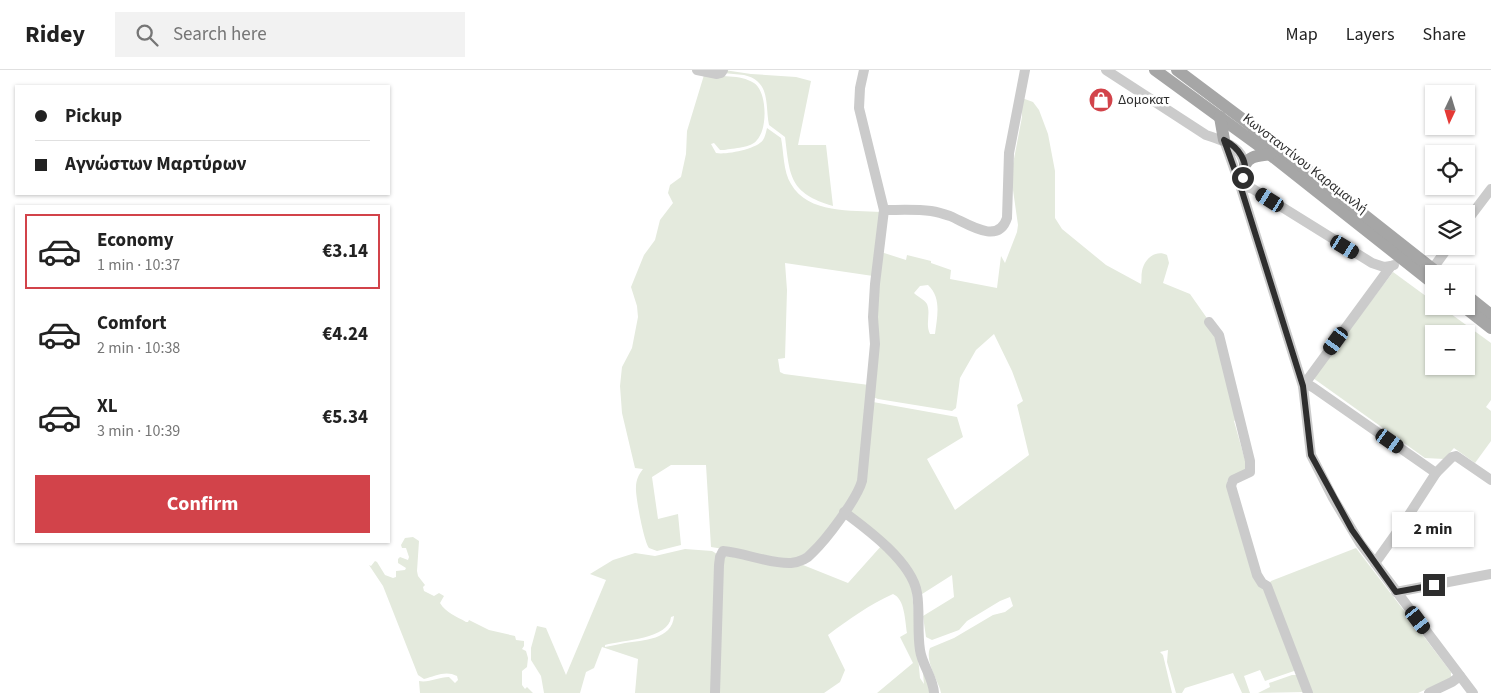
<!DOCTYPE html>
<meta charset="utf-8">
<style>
:root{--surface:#fff;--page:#f2f2f2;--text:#222;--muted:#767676;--line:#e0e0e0;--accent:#d2434a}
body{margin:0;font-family:"Source Sans 3",sans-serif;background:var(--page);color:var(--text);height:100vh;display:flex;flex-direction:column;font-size:19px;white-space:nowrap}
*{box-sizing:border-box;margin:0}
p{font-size:16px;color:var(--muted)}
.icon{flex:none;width:28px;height:28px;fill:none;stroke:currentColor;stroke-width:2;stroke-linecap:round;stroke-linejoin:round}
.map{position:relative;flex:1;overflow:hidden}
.panel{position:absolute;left:15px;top:135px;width:375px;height:338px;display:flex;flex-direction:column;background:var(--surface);border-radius:0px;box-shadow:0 1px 4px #0004}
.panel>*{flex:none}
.hud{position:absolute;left:15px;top:15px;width:375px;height:110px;border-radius:0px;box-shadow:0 1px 4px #0004;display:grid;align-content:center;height:110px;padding:0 20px;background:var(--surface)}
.needle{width:32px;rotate:184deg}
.controls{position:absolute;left:1425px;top:15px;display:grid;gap:10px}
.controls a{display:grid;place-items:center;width:50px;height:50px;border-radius:0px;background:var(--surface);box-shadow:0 1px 4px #0004;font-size:25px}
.end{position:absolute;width:22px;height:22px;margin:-11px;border:6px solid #2e2e2e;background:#fff;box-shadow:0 0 0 2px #fff}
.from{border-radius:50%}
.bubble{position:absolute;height:35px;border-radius:0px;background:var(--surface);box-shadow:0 1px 4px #0004;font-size:16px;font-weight:700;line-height:35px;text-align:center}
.car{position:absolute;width:15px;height:30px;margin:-15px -8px;border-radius:6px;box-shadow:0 0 4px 1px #0007;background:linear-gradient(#222 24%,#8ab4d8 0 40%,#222 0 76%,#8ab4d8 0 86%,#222 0)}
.hud b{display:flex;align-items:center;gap:18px;height:48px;font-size:19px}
.hud b+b{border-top:1px solid var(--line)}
.hud i{width:12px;height:12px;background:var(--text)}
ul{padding:9px 0 0;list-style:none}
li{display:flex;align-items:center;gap:15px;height:75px;margin:0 10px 8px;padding:0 10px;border:2px solid transparent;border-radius:0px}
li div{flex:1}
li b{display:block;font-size:19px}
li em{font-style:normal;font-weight:700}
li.active{border-color:var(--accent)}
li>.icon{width:45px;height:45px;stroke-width:1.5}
.cta{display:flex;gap:10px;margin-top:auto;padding:10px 20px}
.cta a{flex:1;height:58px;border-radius:0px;background:var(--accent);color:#fff;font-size:20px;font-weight:700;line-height:58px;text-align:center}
header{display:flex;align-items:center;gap:30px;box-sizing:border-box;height:70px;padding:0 25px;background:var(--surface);border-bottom:1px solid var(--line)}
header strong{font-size:24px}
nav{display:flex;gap:28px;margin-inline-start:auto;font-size:18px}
.search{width:350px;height:45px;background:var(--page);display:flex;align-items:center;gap:12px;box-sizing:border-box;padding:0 18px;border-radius:0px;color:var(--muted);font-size:19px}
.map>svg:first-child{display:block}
</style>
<header>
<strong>Ridey</strong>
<div class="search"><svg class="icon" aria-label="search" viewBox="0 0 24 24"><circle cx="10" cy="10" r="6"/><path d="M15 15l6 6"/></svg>Search here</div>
<nav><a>Map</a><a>Layers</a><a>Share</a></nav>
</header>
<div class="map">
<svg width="1491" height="623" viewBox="0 0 1491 623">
<rect width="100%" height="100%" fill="#fff"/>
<g fill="#e4eadd" fill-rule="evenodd">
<path d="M724 0 751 4 796 7 811 11 798 75H826L833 136C789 123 790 106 785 67L769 55C765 35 771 11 744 5 737 4 730 4 723 3Z"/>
<path d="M704 5C720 7 740 4 754 13 767 21 768 59 757 70 751 78 734 78 724 80H720L714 73 711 74 716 83C726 85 757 79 763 70 765 67 766 62 767 58L781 68C784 83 783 101 791 114 808 144 852 140 881 142L873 206 785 193 787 220 785 288 778 289 780 302 784 304 869 315 857 417 816 476 794 490 711 477 706 395H671L652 407 658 449 678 444 681 475 657 481 649 478C644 472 635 425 636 417 636 410 639 404 643 399L635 398 622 343 620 316 622 297 632 278 638 247 637 236 631 217 644 185 655 170 660 150 673 133 668 123 670 115 681 107 686 84 687 61Z"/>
<path d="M1022 28 1033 32 1039 40 1048 64 1055 101V148L1062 159 1106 195 1141 214C1142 210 1141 205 1142 201 1144 189 1156 179 1167 185L1169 193 1163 213 1190 224 1216 261 1238 349 1234 351 1248 401 1227 411 1228 418 1264 518 1297 600 1265 611 1260 600 1244 606 1250 623H1242L1233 603 1185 618 1182 623H1176L1167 592 1168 580 1160 582 1163 585 1172 623H941L940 619C936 607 925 590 930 578L954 568 993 545 1005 542 1013 536 1010 527 1000 531 967 551 959 560 932 570 926 567 923 546 954 527 952 505 919 526 918 517 851 442 873 332 957 347 963 367 927 389 955 440 1029 385 1017 335 1023 331 1012 301 994 264 976 280 960 308 956 338 952 341 878 329 873 327 879 267 877 255 881 182 906 190 907 185 931 191V193L951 200 950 209 997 218 1001 186 1005 193 1017 162 1018 155 1013 120V94L1022 47ZM928 215C942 228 937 247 935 264H930C925 254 931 244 927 234 924 229 918 227 914 223L920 216Z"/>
<path d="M1393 202 1434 232V236H1440L1491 273V330L1486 337 1491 341V371L1475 393 1454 378 1444 389 1425 388 1313 308ZM1434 264H1466V296H1434Z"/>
<path d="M413 467 419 471 417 501 418 506 425 515 423 517 424 521 434 526 439 523 444 526 440 533C446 543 456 546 466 552H468L469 550 489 560 515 566 516 570 524 571V576L522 579 526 581 528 588 527 597 522 601V615L525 619 527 617 533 623H420L419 611C429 613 438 607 449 607L455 613 458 610 457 606C446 600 435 606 424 609L418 605 383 516 369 495 371 496 375 491 377 492 385 505 393 508 396 507V501L405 500 406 498 398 493V489L400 487 408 490 409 487 406 478H402L401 475 405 468Z"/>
<path d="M882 475 911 511 920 608 924 614 922 593 932 623H877L913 593 900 567 907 563C905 551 905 529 893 524 869 535 849 549 828 565L845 600 840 612 824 623H716L724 486 798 493 848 513Z"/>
<path d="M1356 478 1451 602V608L1418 623H1309L1269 514 1271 511Z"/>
<path d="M685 479 712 481 717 484 712 623H635L638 589 602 577 594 598 586 602 580 623H544L541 606 531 590V578L537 556 546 558 566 605 606 510 590 504 613 490 635 483 655 486ZM674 546C672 570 643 570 625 573 619 574 612 576 605 577V575C623 570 669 569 671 547Z"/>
<path d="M1292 605H1298L1305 622 1258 623 1270 617 1269 613Z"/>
</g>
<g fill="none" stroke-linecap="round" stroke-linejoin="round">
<g stroke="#cbcbcb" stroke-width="10">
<path d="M697 0 717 4 721 3 723 0"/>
<path d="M1106 0 1206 65C1232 73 1254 83 1240 115"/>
<path d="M1224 70 1240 115 1303 316 1311 385 1333 428 1360 473 1473 623"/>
<path d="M1240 115 1253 119 1372 193 1384 197 1391 196"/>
<path d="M884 140C899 140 916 139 931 141 937 142 944 144 950 146 967 153 998 176 1007 148L1009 83 1025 0"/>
<path d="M1466 152 1491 119"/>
<path d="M1428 205 1449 176"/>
<path d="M1209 252 1219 265 1250 391V402L1233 410 1231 416 1257 505 1262 513 1267 516 1308 623"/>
<path d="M1303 316 1309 315 1314 318 1436 403 1452 387 1456 386 1491 410"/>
<path d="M1303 316 1391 196 1394 195"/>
<path d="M844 442C867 459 912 492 917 523 920 541 917 561 920 580 922 595 933 607 934 623"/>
<path d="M1375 493 1405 451 1436 403"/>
<path d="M1396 522 1491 504"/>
<path d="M715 623 719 495 720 487 723 481C746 483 769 494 791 493 799 492 807 489 812 483 826 470 857 429 862 411L875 274 873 247 875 214 884 140 859 38 860 18 864 0"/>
<path d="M1429 623 1452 612 1460 606"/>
</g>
<g stroke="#a6a6a6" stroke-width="12">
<path d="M1155 0 1258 75 1434 214"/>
<path d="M1177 0 1249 54 1439 204"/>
<path d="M1220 47 1224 70"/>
<path d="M1245 95C1249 85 1260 86 1270 84"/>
<path d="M1466 225 1491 245"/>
<path d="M1463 236 1491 258"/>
</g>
</g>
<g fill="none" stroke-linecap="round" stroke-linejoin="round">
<path stroke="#2e2e2e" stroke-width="6" d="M1243 108C1250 92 1238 77 1224 70L1240 115 1303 316 1311 385 1352 460 1396 522 1434 515"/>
</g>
<defs>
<symbol id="shop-disc" viewBox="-11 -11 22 22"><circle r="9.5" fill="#d2434a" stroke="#fff"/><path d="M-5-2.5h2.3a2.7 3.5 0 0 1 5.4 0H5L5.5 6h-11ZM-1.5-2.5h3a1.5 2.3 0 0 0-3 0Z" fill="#fff"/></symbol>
</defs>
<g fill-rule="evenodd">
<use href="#shop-disc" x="1087" y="16" width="28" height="28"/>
</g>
<g text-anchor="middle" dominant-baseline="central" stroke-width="5" stroke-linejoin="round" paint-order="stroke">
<g font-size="14" fill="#2e2e2e" stroke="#fff" text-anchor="start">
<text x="1118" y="30">Δομοκατ</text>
</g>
<g font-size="14" fill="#2e2e2e" stroke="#fff">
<text transform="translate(1305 94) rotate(38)">Κωνσταντίνου Καραμανλή</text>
</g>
</g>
</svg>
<div class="controls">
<a><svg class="needle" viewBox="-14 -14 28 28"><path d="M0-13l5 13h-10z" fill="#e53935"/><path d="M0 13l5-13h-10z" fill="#767676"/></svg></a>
<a><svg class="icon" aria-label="locate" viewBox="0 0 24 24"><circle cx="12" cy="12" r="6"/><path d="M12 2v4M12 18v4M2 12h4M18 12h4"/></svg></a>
<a><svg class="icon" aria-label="layers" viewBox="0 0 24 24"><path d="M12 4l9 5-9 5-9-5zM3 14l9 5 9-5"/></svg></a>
<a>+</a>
<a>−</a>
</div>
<i class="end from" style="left:1243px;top:108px"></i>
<i class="end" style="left:1434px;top:515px"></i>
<div class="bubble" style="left:1392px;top:442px;width:82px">2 min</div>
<i class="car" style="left:1270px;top:130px;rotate:303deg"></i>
<i class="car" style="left:1345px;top:177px;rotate:121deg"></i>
<i class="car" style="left:1336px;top:271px;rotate:216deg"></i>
<i class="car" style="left:1390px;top:371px;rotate:125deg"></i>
<i class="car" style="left:1418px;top:550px;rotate:143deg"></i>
<div class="hud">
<b><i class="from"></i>Pickup</b>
<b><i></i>Αγνώστων Μαρτύρων</b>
</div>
<section class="panel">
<ul>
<li class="active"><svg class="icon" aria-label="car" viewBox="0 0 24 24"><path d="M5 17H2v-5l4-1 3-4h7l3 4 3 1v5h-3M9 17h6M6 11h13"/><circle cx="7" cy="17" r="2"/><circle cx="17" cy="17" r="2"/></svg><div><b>Economy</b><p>1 min · 10:37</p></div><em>€3.14</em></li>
<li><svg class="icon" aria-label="car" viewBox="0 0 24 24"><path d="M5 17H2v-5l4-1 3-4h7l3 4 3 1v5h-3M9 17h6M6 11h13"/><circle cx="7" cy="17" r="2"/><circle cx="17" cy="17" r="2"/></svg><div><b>Comfort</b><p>2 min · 10:38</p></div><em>€4.24</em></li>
<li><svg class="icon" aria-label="car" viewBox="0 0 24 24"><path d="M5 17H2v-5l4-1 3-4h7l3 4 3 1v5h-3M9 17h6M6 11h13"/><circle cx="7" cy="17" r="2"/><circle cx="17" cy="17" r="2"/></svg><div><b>XL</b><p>3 min · 10:39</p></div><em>€5.34</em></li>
</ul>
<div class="cta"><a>Confirm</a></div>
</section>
</div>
